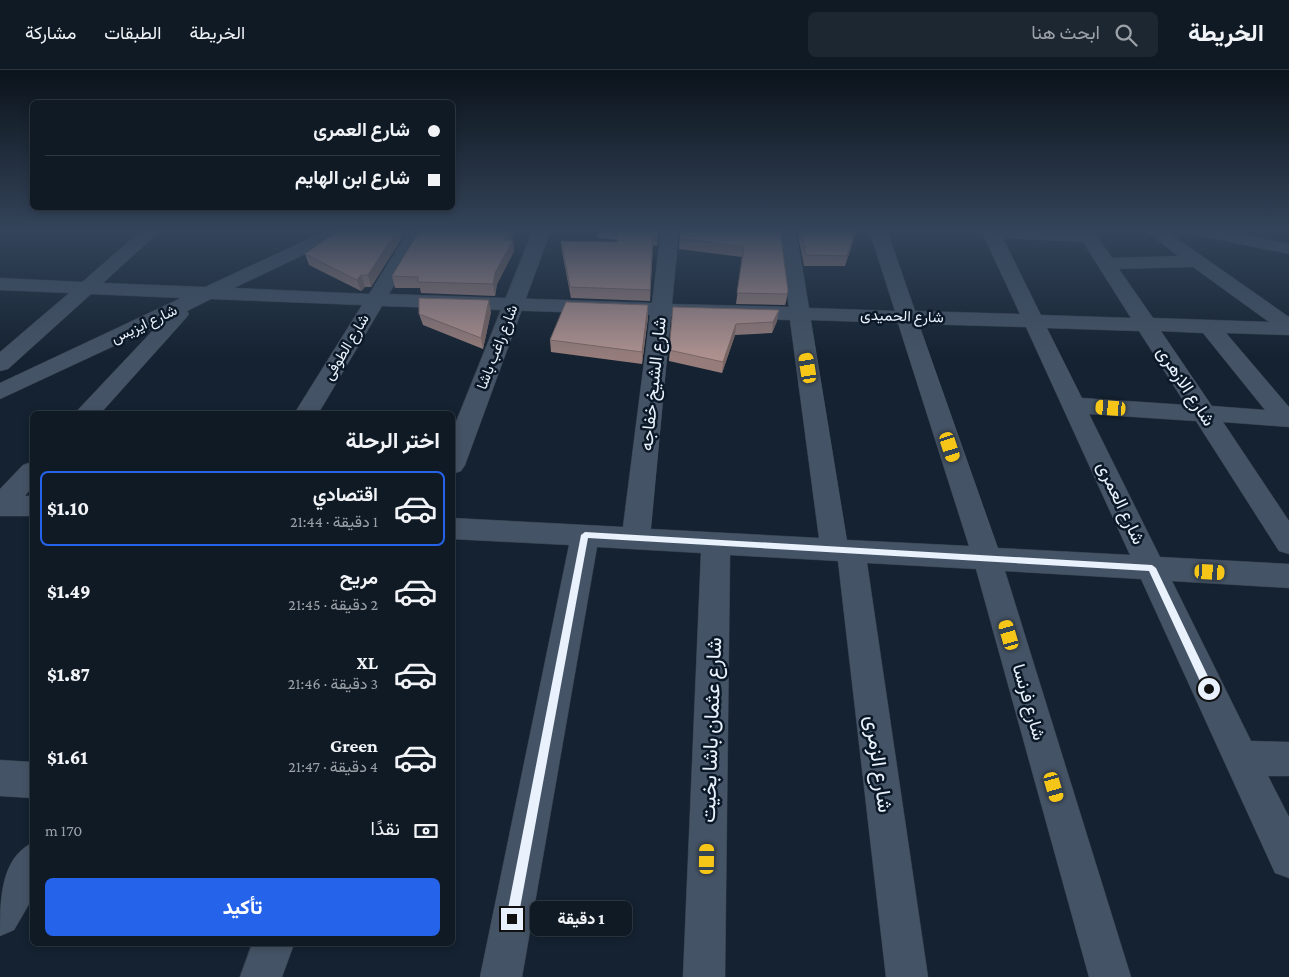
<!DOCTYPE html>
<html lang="ar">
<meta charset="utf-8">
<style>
:root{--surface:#0f1a25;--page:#1d2732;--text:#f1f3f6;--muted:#9ba1a7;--line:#2f3842;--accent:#2563eb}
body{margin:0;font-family:"Crimson Pro",Vazirmatn,serif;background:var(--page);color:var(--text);direction:rtl;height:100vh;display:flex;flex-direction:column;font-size:19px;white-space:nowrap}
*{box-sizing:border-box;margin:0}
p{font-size:16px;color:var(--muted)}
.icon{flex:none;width:28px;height:28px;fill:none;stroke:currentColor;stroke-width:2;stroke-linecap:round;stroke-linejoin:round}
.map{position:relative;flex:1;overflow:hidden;direction:ltr}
.side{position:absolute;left:30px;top:341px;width:425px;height:535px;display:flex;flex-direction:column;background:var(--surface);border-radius:8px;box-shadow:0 2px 8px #0003,0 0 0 1px var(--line);direction:rtl}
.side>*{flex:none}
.guide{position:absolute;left:30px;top:30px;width:425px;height:110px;border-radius:8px;box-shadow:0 2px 8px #0003,0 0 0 1px var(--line);direction:rtl;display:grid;align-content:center;height:110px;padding:0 15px;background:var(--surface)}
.end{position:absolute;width:22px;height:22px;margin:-11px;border:6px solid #e8f1fc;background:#111;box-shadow:0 0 0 2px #111}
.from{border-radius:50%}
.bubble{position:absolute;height:35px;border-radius:8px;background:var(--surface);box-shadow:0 2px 8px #0003,0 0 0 1px var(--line);font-size:16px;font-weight:800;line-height:35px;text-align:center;direction:rtl}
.car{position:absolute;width:15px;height:30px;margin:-15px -8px;border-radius:6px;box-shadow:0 0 4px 1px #0007;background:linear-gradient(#f5c518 24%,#345 0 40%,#f5c518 0 76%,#345 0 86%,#f5c518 0)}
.guide b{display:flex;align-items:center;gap:18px;height:48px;font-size:19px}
.guide b+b{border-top:1px solid var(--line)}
.guide i{width:12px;height:12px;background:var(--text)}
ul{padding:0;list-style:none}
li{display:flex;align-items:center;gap:15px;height:75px;margin:0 10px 8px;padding:0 5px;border:2px solid transparent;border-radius:8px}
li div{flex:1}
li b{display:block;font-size:19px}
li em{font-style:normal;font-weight:800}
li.active{border-color:var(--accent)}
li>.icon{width:45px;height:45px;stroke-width:1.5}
h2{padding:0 15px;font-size:22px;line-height:60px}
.pay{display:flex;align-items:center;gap:12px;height:55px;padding:0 15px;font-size:19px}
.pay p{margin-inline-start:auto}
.primary-button{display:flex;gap:10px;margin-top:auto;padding:10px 15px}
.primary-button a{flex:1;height:58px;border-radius:8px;background:var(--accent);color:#fff;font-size:20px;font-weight:800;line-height:58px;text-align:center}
header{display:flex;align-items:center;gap:30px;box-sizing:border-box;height:70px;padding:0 25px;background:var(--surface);border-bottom:1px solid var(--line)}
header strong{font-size:24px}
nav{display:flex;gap:28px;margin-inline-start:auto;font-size:18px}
.search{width:350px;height:45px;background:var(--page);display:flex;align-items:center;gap:12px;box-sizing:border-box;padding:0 18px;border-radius:8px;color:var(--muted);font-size:19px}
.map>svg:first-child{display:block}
</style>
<header>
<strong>الخريطة</strong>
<div class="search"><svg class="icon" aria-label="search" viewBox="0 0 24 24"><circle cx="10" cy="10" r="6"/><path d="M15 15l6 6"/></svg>ابحث هنا</div>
<nav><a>الخريطة</a><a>الطبقات</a><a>مشاركة</a></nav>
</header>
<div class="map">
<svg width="1289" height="907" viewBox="0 0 1289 907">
<rect width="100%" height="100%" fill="#142231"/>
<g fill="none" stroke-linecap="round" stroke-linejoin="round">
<defs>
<g id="minor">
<path d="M142 160H161L103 213 205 217 328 160H350L347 164 234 218 369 224 409 160H427L389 224 652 233 661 160H679L672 234 789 237 778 160H796L809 238 895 241 869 160H887L915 241 1020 244 981 160H1093L1112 188 1178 186 1145 160H1165L1289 247V265L1226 263 1289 337V357L1223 352 1289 451V484L1279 481 1196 351 1089 344 1160 487 1289 494V518L1172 511 1251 671 1289 672V706H1268L1289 747V808L1275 803 1141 509 1005 501 1131 907H1089L976 499 867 493 928 907H886L838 491 730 485 725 907H683L701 483 597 477 522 907H480L569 475 452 469V448L623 457 650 245 382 236 318 344H294L362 235 211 229 187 241 189 244 186 248 100 344H74L157 256 0 329V313L181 228 91 224 8 299 0 301V282L69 223 0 220V208L82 212ZM1003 168 1083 172 1131 248 1041 245ZM1193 197 1269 252 1153 248 1119 199ZM671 246 790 250 819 468 651 459ZM811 250 898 253 969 476 847 470ZM919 254 1026 257 1130 485 998 478ZM1047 258 1139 261 1186 335 1082 328ZM1161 261 1203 263 1265 340 1212 336Z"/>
<path d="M1188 160H1221L1289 174V184L1197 165 1191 164Z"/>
<path d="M32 392V417L25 426H32V446H0V419L23 395Z"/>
<path d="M0 690 32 692V728L0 726Z"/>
<path d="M32 773V829L14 860 0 866C0 831 0 789 32 773Z"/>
</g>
<g id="tertiary">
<path d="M533 160H551L465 395 461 401 452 404V362Z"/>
<path d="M252 874H294L282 907H240Z"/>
</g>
</defs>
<use href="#minor" stroke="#353e4b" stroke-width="1"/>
<use href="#tertiary" stroke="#353e4b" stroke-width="1"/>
<use href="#minor" fill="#445365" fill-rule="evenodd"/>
<use href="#tertiary" fill="#445365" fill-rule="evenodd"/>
</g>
<g fill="#967d7b">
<path d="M339 160H407L371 217H365L361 221 309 195 305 184Z"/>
<path d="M420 160H517L512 170H513L514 181 497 214 495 226 421 223 420 218H395L392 206Z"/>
<path d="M598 160H661H659L657 176 653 175 650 231 571 228 562 182 561 171 617 172V170L598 168Z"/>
<path d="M780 160 788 221 786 232 785 235 736 234 742 187 679 179 680 168Z"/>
<path d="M797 160H857L845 196H804Z"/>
<path d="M648 235V247L642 294 551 282 550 270Z"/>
<path d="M673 237 777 251 772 263 735 265 722 303 669 291Z"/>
<path d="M491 242 483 279 423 255 419 244Z"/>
</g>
<g fill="#7a6664">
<path d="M397 160H407L371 217 368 205Z"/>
<path d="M510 160H517L506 181 504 170Z"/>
<path d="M658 160H659L657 176V165Z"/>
<path d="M856 160H857L845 196 847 186Z"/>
<path d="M513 170 514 181 497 214 495 226 493 214 495 203Z"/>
<path d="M361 205 365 217 361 221 357 210Z"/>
<path d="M489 230 491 242 483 279 481 268Z"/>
<path d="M648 235V247L642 294V282Z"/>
<path d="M779 240 777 251 772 263 773 252Z"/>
<path d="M736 254 735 265 722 303 723 292Z"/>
</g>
<g fill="#ae918f" stroke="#7a6664">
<path d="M339 160H397L368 205H361L357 210 305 184Z"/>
<path d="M420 160H510L504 170H513L495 203 493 214 418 212V207L392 206Z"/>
<path d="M614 160H658L657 165H653L650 220 570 217 561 171 617 172V160Z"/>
<path d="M680 160H780L788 221 787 224 737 223 744 177 680 168Z"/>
<path d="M801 160H856L847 186 806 185Z"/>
<path d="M419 228 489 230 481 268 419 244Z"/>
<path d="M566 232 648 235 642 282 550 270Z"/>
<path d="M673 237 779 240 773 252 736 254 723 292 669 280Z"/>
</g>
<linearGradient id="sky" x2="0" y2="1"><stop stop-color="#0b131b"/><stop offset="0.56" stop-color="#34445a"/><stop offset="1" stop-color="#34445a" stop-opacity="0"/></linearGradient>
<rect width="1289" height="287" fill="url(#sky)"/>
<path fill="#e8f1fc" d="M585 462 1152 495 1156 498 1214 619 1212 622H1205L1149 501 588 468 518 849 516 854 512 855 507 854 506 849 581 465Z"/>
<g text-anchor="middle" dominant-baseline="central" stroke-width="5" stroke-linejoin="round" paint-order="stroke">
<g font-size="15" fill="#e8f1fc" stroke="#0b1827">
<text transform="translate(902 246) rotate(2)">شارع الحميدى</text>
<text transform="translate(144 254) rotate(-25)">شارع ايزيس</text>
<text transform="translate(346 277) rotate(-59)">شارع الطوفى</text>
<text transform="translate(497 277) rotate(-69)">شارع راغب باشا</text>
</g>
<g font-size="18" fill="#e8f1fc" stroke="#0b1827">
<text transform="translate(653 314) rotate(-84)">شارع الشيخ خفاجه</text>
<text transform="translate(1186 316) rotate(57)">شارع الازهرى</text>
<text transform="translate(1121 433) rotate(65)">شارع العمرى</text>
<text transform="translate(1029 632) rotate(74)">شارع فرنسا</text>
</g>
<g font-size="21" fill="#e8f1fc" stroke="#0b1827">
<text transform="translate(711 660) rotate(-88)">شارع عثمان باشا بخيت</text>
<text transform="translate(879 694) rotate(82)">شارع الزمرى</text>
</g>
</g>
</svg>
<i class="end from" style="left:1209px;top:619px"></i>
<i class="end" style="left:512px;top:849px"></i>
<div class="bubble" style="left:530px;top:831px;width:102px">1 دقيقة</div>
<i class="car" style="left:808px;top:298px;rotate:351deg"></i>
<i class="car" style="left:1111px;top:338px;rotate:274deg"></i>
<i class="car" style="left:950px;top:377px;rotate:162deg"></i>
<i class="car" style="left:1210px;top:502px;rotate:93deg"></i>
<i class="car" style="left:1009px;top:565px;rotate:344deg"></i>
<i class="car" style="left:1054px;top:717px;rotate:164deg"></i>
<i class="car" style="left:707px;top:789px;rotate:1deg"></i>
<div class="guide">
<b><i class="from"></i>شارع العمرى</b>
<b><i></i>شارع ابن الهايم</b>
</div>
<section class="side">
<h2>اختر الرحلة</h2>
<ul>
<li class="active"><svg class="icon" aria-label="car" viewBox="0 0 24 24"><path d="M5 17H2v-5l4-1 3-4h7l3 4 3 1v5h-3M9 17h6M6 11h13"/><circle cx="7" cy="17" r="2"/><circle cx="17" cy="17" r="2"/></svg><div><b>اقتصادي</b><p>1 دقيقة · 21:44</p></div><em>$1.10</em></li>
<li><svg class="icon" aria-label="car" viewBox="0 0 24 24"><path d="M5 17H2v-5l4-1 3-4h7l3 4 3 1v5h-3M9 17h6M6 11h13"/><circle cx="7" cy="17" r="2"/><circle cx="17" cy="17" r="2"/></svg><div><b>مريح</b><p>2 دقيقة · 21:45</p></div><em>$1.49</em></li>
<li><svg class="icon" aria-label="car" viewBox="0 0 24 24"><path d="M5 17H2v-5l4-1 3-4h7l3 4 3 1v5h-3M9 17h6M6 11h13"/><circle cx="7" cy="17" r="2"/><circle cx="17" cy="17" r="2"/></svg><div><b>XL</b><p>3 دقيقة · 21:46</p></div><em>$1.87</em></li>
<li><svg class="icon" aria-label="car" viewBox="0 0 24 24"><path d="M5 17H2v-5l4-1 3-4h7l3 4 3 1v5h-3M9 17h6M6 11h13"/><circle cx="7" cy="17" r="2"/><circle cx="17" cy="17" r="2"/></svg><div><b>Green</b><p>4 دقيقة · 21:47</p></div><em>$1.61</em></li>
</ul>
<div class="pay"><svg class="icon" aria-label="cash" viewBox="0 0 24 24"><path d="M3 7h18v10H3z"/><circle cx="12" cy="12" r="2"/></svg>نقدًا<p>170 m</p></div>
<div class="primary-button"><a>تأكيد</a></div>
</section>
</div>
